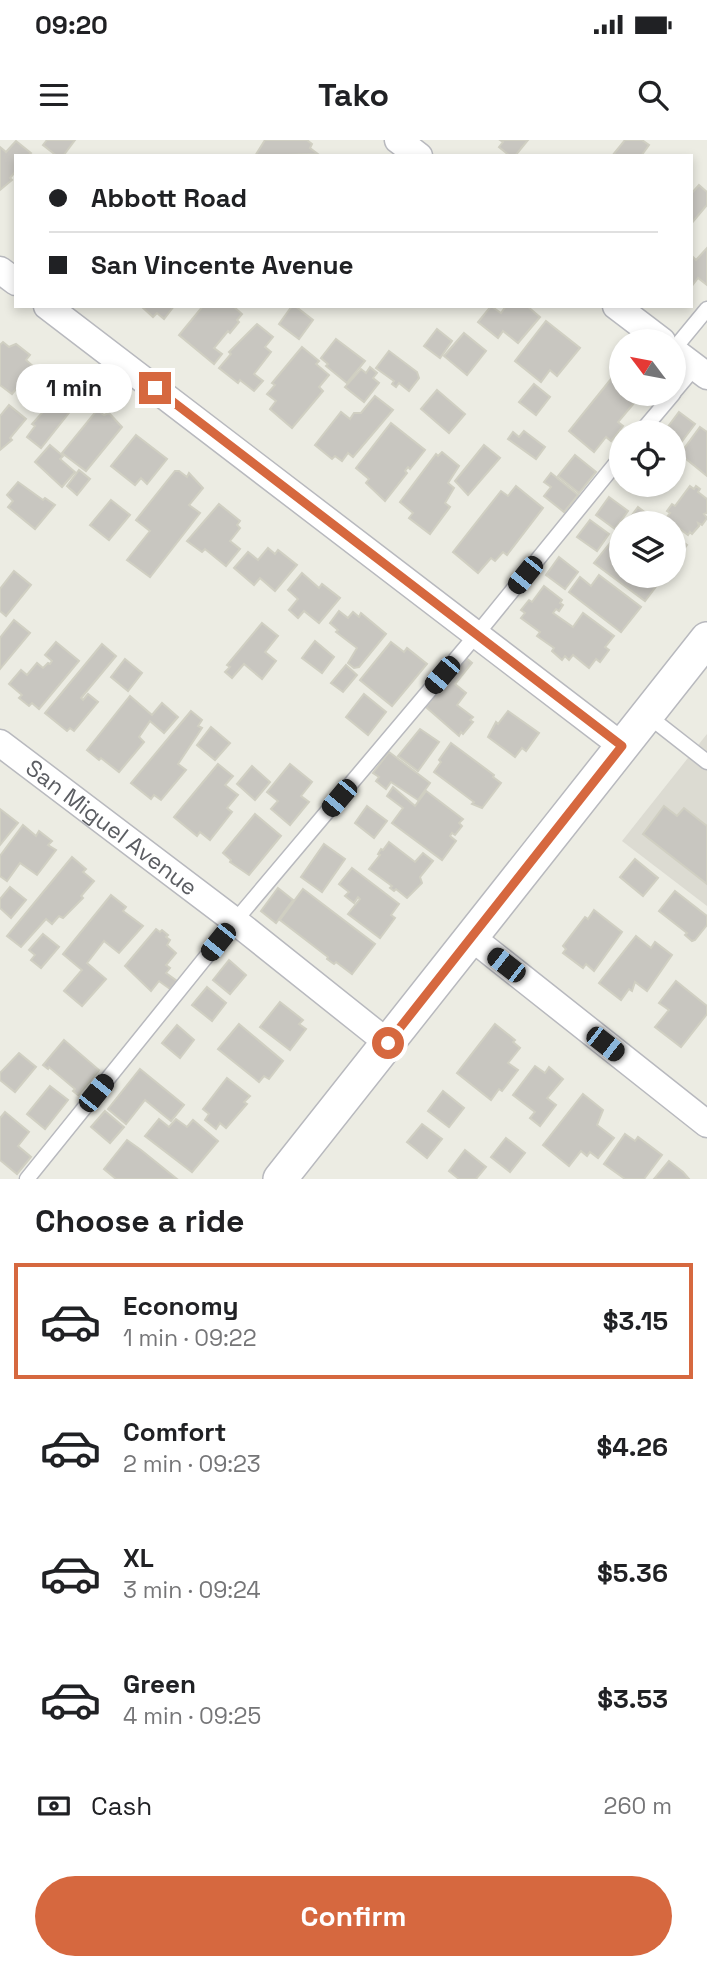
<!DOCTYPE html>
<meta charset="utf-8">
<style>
:root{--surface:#fff;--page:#f2f2f2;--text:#202124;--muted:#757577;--line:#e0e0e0;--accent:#d6683f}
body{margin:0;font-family:"Space Grotesk",sans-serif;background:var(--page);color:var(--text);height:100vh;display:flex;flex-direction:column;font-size:26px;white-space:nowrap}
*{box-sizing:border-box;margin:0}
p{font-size:23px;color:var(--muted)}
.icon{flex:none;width:38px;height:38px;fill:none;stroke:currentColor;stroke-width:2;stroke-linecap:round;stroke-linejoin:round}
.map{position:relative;height:1039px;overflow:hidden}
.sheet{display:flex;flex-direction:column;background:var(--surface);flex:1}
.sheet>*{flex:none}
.top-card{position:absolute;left:14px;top:14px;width:679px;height:154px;border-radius:0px;box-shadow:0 4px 10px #0003;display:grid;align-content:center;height:154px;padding:0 35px;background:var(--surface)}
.needle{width:46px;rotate:302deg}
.tools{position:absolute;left:609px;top:189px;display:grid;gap:14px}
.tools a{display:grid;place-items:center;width:77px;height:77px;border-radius:50%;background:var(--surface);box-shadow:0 4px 10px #0003;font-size:35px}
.end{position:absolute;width:32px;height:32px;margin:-16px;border:9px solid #d6683f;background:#fff;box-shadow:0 0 0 4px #fff}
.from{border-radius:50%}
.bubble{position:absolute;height:49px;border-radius:24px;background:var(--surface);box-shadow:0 4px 10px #0003;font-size:23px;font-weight:600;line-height:49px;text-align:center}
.car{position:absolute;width:21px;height:42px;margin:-21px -10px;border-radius:9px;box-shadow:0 0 5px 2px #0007;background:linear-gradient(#222 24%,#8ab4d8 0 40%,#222 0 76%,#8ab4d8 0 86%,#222 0)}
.top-card b{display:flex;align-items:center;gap:24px;height:66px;font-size:26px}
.top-card b+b{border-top:2px solid var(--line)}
.top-card i{width:18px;height:18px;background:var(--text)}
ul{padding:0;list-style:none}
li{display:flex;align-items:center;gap:21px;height:116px;margin:0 14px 10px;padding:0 21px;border:4px solid transparent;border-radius:0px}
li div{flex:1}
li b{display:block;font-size:26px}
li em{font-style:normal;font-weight:600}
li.current{border-color:var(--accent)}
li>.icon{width:63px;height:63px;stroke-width:1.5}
h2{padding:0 35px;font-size:32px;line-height:84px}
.pay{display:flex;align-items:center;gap:18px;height:77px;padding:0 35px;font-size:26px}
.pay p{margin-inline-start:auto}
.cta{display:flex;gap:14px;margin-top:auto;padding:14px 35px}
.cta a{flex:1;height:80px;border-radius:42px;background:var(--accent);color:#fff;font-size:28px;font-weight:600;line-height:80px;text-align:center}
.status{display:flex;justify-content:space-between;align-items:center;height:49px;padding:0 35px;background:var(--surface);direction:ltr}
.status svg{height:19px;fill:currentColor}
header{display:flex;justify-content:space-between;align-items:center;height:91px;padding:0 35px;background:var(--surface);font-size:32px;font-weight:600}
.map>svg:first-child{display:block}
</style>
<div class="status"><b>09:20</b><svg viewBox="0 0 49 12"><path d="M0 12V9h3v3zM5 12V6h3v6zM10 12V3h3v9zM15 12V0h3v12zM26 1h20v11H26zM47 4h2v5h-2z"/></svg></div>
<header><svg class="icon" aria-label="menu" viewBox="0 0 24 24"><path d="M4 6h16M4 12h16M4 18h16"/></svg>Tako<svg class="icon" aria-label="search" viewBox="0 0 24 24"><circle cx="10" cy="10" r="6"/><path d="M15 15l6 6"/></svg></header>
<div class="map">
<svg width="707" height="1039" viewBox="0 0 707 1039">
<rect width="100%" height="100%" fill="#ecece3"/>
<path fill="#dcdbd2" d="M707 594V766L622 701Z"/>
<g fill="#c8c6c0" stroke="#d0cfc2" stroke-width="2">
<path d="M47 0H75L63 16H57L43 5Z"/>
<path d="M265 0H307L312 4 310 8 318 14 255 16Z"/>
<path d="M500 0H528L515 16H510L499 7 503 2Z"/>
<path d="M625 0H642L649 5 641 16H612Z"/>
<path d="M16 1 31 13 28 16H16V31L10 38 12 40 0 50V7L6 12Z"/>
<path d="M699 45 707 52V65L691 84V54Z"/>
<path d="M707 108V145L698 138 691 147V115L696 120Z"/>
<path d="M141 166H174L164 179 157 173 153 177Z"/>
<path d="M203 166H233L242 174 237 180 239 182 230 193 228 191 214 208 222 214 214 224 179 195Z"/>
<path d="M292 166H295L313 180 299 199 279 184Z"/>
<path d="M491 166 501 173 506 166H527L540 177 518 203 503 191 498 198 478 182Z"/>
<path d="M546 181 580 208 557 236 550 230 541 242 515 221Z"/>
<path d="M257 184 273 197 265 207 271 212 254 234 263 241 254 251 240 240 238 243 219 228 231 214 229 212Z"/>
<path d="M437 189 452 201 440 218 424 206Z"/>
<path d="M464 193 486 211 467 235 444 216Z"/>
<path d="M336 199 365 221 347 243 326 226 328 224 321 218Z"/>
<path d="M3 202 9 207 16 204 30 215 26 220 34 227 12 254 0 245V205Z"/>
<path d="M302 207 319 221 316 224 329 235 319 247 323 251 292 288 270 269 276 261 267 254 275 245 272 243Z"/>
<path d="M389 211 417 232 419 238 409 251 399 243 396 247 392 244 394 241 376 228Z"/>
<path d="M53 227 60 233 63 230 77 241 74 244 80 249 67 266 72 269 41 308 27 297 35 286 32 284 42 273 36 267 34 252Z"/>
<path d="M370 227 377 233 373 238 379 243 364 262 345 247 361 229 366 233Z"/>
<path d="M615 234 621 239V254L641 255 618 282 623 286 611 301 606 297 594 312 569 291Z"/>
<path d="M534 244 550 257 536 275 519 262Z"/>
<path d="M437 250 465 274 449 293 421 269Z"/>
<path d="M375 256 393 270 353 317 348 313 342 321 335 316 332 319 315 305 341 272 350 279 354 273H361Z"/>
<path d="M9 265 26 279 10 298 12 300 0 310V276Z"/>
<path d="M97 270 104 275 109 273 122 287 86 331 62 313Z"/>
<path d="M679 272 695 284 674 312V292H664Z"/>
<path d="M391 283 425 310 410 329 408 327 405 331 407 333 385 361 366 343 369 339 356 328Z"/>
<path d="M700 287 707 292V336L680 314Z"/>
<path d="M524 291 545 307 536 319 508 299 513 292 519 297Z"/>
<path d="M136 295 167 319 147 344 141 338 135 345 111 326Z"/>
<path d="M50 305 63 316 60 319 75 332 62 347 35 322Z"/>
<path d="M484 305 500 318 468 355 455 341Z"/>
<path d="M442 312 459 326 448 343 454 348 445 363 450 367 430 394 409 378 413 373 400 362 436 314 438 316Z"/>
<path d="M575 315 596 332 579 353 558 336Z"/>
<path d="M79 330 90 339 77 355 67 346Z"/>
<path d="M175 331H179L187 337 189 333 203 348 189 365 200 373 150 437 127 420 150 391 136 380Z"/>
<path d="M551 333 578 355 564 372 544 356 551 347 544 342Z"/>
<path d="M18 342 43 360 45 358 55 365 35 389 8 367 13 361 7 355Z"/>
<path d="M516 346 543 368 507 415 503 412 495 421 491 418 478 433 453 412 501 351 508 356Z"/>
<path d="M690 346 694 349 696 346 700 349 698 352 707 359V373L704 374 707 378 702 385 698 383 699 386 692 394 690 392 688 395 666 378 670 373 667 371 672 364 675 366Z"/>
<path d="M609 357 628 371 615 389 596 375Z"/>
<path d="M111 360 130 375 109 400 90 385Z"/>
<path d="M219 364 240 381 237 385 240 388 230 401 240 409 226 426 205 409 202 412 187 401Z"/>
<path d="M638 367 659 383H626Z"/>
<path d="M590 380 609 394 597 411 577 397Z"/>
<path d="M674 395 687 405 674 423Z"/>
<path d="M614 398 621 403V436H664L645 461 594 423Z"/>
<path d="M268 408 275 414 278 410 297 425 275 451 260 438 254 445 234 428 248 412 258 420Z"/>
<path d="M559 417 578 432 565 449 546 435Z"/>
<path d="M14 431 31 445 6 476 0 471V449Z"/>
<path d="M302 433 319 448 322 444 340 458 319 483 304 471 298 478 289 470 298 459 288 450Z"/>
<path d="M599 435 641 467 621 492 569 452 580 437 591 446Z"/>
<path d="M544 446 562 460 560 463 563 465 559 471 556 469 553 473 573 487 583 473 614 496 605 507 609 510 600 522 596 519 589 528 573 515 569 520 565 516 562 520 552 511 554 508 537 496 540 492 521 478 525 473 521 470 529 460 532 462Z"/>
<path d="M339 471 348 478 353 472 359 477 361 473 386 494 359 527 354 528 348 523 357 508 336 492 338 490 330 483Z"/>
<path d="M14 480 30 493 0 529V498Z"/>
<path d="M262 483 278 496 265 512 276 521 262 539 244 524 232 538 225 532 230 527 227 525Z"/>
<path d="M315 501 334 517 322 533 302 518Z"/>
<path d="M56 502 79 521 39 569 32 563 29 566 19 558 22 555 9 544 21 530 27 535 37 523 43 528 48 523 50 524 52 521 45 515Z"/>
<path d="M391 502 404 512 407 508 427 524 392 566 360 540Z"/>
<path d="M102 504 116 516 81 558 83 560 88 554 98 562 74 591 70 588 67 591 45 573Z"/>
<path d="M465 517 472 523 455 544 466 553 457 565 473 577 470 580 473 582 463 594 461 592 459 596 426 567Z"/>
<path d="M125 519 142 533 128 551 111 537Z"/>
<path d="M346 525 357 535 343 552 331 543Z"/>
<path d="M364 554 386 572 368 595 346 577Z"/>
<path d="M130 556 152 575 162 563 178 577 164 593 150 581 139 597 144 602 119 632 101 618 99 620 87 610Z"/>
<path d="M191 571 202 580 198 586 202 588 178 624 186 630 161 660 154 655 151 659 131 643Z"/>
<path d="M508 571 539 593 526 611 522 608 515 617 488 597 496 582 498 584Z"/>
<path d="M211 587 230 603 215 620 197 605Z"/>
<path d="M420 589 439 602 418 631 398 616Z"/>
<path d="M451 603 494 635 493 637 501 643 482 668 472 664 474 662 434 632 441 622 439 620Z"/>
<path d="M389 612 430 643 418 660 391 642 386 649 376 641 379 637 373 633Z"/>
<path d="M218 624 233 636 225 645 238 655 227 668 232 672 210 700 200 692 197 696 174 677Z"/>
<path d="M290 624 312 642 301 656 309 662 290 685 271 669 278 661 267 652Z"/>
<path d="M252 626 270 642 255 660 237 644Z"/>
<path d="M393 647 415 666 426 651 463 679 459 683 462 686 455 695 452 693 450 696 456 701 442 720 392 683 403 668 387 656Z"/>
<path d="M367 666 387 681 374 698 355 683Z"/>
<path d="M664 666 677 676 684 668 707 686V744L643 694Z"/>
<path d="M0 669 18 683 0 705Z"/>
<path d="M255 674 281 696 249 735 230 722 231 720 223 713Z"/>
<path d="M23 685 36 696 39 691 52 701 48 705 56 710 37 735 20 723 7 741 0 736V716Z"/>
<path d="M389 702 415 722 423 713 433 721 420 737 422 743 407 758 396 749 394 751 390 748 392 746 369 729 380 715 378 714 381 709 383 710Z"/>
<path d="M324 704 345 719 322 752 301 737Z"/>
<path d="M72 717 86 729 83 732 94 741 81 756 83 758 63 778 59 776 52 784 46 779 21 807 7 796Z"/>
<path d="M635 719 658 738 643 756 620 737Z"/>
<path d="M352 728 399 764 391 775 395 778 380 798 348 774 360 759 358 757 354 763 345 756 349 752 339 744Z"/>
<path d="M10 747 26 760 11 778 0 768V759Z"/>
<path d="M278 748 293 760 276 783 261 771Z"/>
<path d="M303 749 375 804 352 834 336 822 334 824 327 819 328 817 280 780Z"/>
<path d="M675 751 707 776V785L695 800 692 801 685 795 687 793 659 771Z"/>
<path d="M111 755 126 767 123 771 143 786 119 813 104 801 87 823 106 839 82 866 64 851 82 830 63 814Z"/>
<path d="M594 770 622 792 594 831 586 824 583 828 563 813 566 809 563 806 585 777 588 779Z"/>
<path d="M156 789 160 792 162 790 168 795 166 797 170 800 167 805 176 813 166 825 170 828 166 833 177 841 170 849 159 841 151 851 125 826Z"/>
<path d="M43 794 59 807 41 828 31 820 35 815 29 810Z"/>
<path d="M636 796 651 808 655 802 672 815 647 851 635 842 632 851 629 849 621 860 599 843Z"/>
<path d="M229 820 246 835 230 854 213 840Z"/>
<path d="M676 841 707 866V874L681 907 655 887 669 870 659 863Z"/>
<path d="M207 847 226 863 212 881 192 865Z"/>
<path d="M280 862 303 880 299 884 306 889 290 910 260 887Z"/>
<path d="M239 884 283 921 269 939 264 936 259 942 218 909Z"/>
<path d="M495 884 515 900 513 902 520 908 508 923 518 930 502 951 499 949 491 960 457 933Z"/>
<path d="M177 885 194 900 180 918 162 903Z"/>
<path d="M64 900 99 930 78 955 73 951 75 949 49 927 48 929 43 925Z"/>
<path d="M19 913 36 927 15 952 0 940V933Z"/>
<path d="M535 926 545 933 549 927 563 939 547 958 556 965 540 986 530 978 535 972 513 955Z"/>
<path d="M140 929 184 965 171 981 145 960 126 984 108 969Z"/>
<path d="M227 938 250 956 244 962 247 964 226 988 220 983 216 989 205 980 209 974 203 969Z"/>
<path d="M50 946 68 960 45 989 27 974Z"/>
<path d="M443 951 464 968 449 987 428 971Z"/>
<path d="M583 954 603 970 597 985 614 998 598 1018 590 1012 587 1016 581 1011 569 1026 543 1005Z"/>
<path d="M105 971 124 987 110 1003 91 987Z"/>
<path d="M5 972 29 992 18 1006 31 1017 17 1034 0 1020V978Z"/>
<path d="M159 979 169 987 176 979 187 987 193 980 218 1001 192 1032 145 996Z"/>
<path d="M422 984 442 999 427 1018 407 1002Z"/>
<path d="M625 994 635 1001 638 997 662 1015 644 1039H625L604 1024Z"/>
<path d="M506 998 525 1013 510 1032 491 1017Z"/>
<path d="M127 1000 141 1010 177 1039H116L104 1029Z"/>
<path d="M465 1010 486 1027 476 1039H459L449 1031Z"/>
<path d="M669 1021 683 1032 689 1039H654Z"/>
</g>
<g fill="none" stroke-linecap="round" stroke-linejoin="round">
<defs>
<g id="service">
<path d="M674 209 707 169"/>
<path d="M674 252 695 227"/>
<path d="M641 292 673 254"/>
<path d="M647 575 707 622"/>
<path d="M27 1039 235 781 477 494 621 317"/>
</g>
<g id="minor">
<path d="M398 0 419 16"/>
<path d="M0 130 16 142"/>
<path d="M47 166 622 606"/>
<path d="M616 166 662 201"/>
<path d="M674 211 707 236"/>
<path id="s1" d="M0 603 235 781 388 903"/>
<path d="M471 797 707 984"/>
</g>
<path id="tertiary" d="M280 1039 707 499"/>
</defs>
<use href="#service" stroke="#b8b9be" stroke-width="17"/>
<use href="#minor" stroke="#b8b9be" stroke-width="29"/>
<use href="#tertiary" stroke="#b8b9be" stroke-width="36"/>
<use href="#service" stroke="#fff" stroke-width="14"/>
<use href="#minor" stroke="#fff" stroke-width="26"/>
<use href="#tertiary" stroke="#fff" stroke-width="33"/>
</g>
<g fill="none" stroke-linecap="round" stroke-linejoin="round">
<path stroke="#d6683f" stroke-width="9" d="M155 248 622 606 388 903"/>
</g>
<g text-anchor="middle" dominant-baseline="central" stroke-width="5" stroke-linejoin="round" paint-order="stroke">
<g font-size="23" fill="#5b5d62" stroke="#fff">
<text stroke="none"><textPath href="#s1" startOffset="140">San Miguel Avenue</textPath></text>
</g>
</g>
</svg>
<div class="tools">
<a><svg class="needle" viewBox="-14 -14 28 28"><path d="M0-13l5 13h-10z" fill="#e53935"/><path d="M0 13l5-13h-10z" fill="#757577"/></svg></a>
<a><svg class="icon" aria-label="locate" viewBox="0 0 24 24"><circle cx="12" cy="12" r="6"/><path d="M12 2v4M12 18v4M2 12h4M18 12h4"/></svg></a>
<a><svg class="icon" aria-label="layers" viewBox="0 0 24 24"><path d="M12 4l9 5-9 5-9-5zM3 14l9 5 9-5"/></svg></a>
</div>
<i class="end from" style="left:388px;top:903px"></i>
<i class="end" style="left:155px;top:248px"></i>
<div class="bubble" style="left:16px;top:224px;width:116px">1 min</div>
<i class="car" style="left:525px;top:435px;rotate:219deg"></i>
<i class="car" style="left:442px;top:535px;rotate:220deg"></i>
<i class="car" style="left:339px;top:658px;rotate:220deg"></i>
<i class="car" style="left:218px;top:802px;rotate:219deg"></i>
<i class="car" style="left:506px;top:825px;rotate:308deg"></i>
<i class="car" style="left:605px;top:904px;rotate:128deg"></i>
<i class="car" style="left:96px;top:953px;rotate:39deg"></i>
<div class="top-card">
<b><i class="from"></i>Abbott Road</b>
<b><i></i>San Vincente Avenue</b>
</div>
</div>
<section class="sheet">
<h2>Choose a ride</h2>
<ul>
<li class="current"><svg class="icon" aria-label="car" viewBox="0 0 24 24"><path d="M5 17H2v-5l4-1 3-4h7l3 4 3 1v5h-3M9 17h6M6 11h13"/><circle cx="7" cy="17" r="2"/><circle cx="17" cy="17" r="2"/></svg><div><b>Economy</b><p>1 min · 09:22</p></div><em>$3.15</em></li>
<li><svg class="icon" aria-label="car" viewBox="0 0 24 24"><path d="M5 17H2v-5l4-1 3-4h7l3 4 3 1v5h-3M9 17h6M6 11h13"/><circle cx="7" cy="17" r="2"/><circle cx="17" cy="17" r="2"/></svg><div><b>Comfort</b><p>2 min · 09:23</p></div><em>$4.26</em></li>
<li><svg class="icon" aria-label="car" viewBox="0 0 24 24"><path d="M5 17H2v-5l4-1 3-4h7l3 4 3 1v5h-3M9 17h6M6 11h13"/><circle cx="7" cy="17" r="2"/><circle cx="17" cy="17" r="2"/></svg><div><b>XL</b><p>3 min · 09:24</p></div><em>$5.36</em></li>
<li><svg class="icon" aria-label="car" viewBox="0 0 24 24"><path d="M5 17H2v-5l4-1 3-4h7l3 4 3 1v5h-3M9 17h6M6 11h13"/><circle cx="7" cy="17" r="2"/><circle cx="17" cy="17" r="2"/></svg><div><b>Green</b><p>4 min · 09:25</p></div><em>$3.53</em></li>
</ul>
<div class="pay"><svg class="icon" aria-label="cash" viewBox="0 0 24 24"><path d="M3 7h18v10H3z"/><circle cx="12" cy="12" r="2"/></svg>Cash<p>260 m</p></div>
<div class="cta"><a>Confirm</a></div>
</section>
